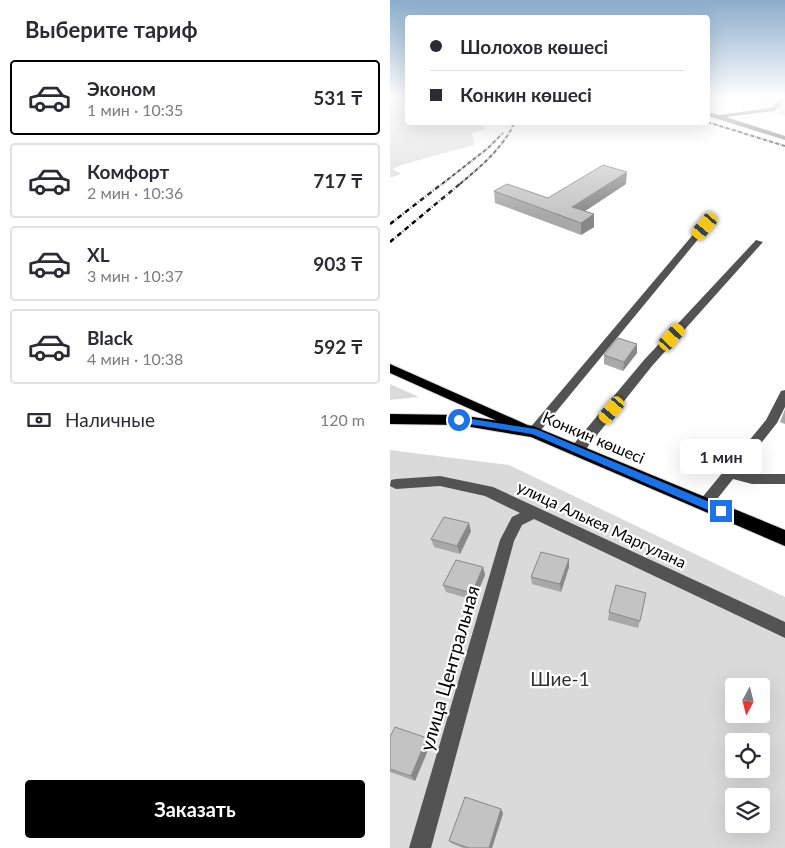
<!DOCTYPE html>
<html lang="ru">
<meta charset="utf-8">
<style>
:root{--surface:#fff;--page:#f2f2f3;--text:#2b2b33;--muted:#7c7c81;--line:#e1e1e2;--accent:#000}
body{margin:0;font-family:Lato,sans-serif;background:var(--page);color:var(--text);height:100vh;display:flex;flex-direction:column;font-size:19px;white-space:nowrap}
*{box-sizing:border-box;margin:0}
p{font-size:16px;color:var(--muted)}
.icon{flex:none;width:28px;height:28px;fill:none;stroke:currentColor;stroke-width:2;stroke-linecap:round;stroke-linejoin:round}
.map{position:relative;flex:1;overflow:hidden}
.details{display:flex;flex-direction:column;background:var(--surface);width:390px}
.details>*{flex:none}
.hud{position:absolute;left:15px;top:15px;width:305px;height:110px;border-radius:5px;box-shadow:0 5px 20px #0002;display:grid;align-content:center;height:110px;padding:0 25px;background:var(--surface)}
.needle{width:32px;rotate:187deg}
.tools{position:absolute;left:335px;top:678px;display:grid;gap:10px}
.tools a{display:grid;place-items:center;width:45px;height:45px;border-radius:5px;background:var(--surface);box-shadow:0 5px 20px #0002;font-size:25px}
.end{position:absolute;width:22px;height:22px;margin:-11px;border:6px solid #1a73e8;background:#fff;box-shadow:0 0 0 2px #fff}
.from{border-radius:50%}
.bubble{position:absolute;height:35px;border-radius:5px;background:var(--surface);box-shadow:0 5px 20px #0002;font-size:16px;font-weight:700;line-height:35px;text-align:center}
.car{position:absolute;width:15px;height:30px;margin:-15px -8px;border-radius:6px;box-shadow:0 0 4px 1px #0007;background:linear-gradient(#f5c518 24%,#345 0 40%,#f5c518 0 76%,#345 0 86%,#f5c518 0)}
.hud b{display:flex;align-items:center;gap:18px;height:48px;font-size:19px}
.hud b+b{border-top:1px solid var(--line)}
.hud i{width:12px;height:12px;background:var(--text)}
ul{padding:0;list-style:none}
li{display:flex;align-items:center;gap:15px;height:75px;margin:0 10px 8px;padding:0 15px;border:2px solid var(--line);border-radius:5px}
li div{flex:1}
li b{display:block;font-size:19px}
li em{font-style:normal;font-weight:700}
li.selected{border-color:var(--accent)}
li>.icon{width:45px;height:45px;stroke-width:1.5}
h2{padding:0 25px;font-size:22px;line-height:60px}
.pay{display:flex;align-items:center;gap:12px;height:55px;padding:0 25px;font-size:19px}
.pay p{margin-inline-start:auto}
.primary-button{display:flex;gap:10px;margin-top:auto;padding:10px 25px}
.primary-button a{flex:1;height:58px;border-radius:5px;background:var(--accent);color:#fff;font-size:20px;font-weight:700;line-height:58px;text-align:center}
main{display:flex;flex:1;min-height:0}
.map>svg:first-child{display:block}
</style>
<main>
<section class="details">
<h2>Выберите тариф</h2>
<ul>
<li class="selected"><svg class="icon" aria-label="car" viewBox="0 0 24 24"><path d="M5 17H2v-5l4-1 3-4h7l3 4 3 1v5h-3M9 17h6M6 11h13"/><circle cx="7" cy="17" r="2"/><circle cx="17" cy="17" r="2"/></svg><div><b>Эконом</b><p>1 мин · 10:35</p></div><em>531 ₸</em></li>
<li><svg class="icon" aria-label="car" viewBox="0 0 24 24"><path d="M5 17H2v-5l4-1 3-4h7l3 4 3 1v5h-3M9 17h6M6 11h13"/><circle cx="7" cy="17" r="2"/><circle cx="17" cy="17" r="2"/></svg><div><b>Комфорт</b><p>2 мин · 10:36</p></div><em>717 ₸</em></li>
<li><svg class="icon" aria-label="car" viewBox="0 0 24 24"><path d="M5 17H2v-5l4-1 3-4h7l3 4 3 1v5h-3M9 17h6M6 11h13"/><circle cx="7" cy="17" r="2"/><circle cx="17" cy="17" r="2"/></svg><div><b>XL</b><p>3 мин · 10:37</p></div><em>903 ₸</em></li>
<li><svg class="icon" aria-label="car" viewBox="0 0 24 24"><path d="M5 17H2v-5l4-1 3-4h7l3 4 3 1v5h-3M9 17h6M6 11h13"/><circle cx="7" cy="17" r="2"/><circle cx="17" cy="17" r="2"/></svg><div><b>Black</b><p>4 мин · 10:38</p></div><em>592 ₸</em></li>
</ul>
<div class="pay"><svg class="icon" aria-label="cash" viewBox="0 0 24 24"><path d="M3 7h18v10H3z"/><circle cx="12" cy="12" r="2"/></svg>Наличные<p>120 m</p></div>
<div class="primary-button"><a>Заказать</a></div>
</section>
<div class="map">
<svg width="395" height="848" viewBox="0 0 395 848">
<rect width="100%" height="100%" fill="#fff"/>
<g fill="#dadada" fill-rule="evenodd">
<path d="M0 98H17L18 122 97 123 90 125 96 129 82 133 84 145 11 165 3 169 11 174 0 178Z"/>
<path d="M330 98H395V116Z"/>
<path d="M0 384 29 397 0 400Z"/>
<path d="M0 450 119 465 395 597V848H0ZM344 686H371V714H344ZM344 741H371V769H344ZM344 796H371V824H344Z"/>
</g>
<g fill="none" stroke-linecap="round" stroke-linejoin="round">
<defs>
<path id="major" d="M0 364 142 427 144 430 142 433H134L0 373Z"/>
<path id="highway" d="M0 414 69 415 143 426 395 530V546L141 437 69 425 0 424Z"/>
</defs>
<use href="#major" stroke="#dbdbdb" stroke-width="2"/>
<use href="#highway" stroke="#dbdbdb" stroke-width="2"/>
<g fill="#535353" fill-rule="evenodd">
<path d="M388 98H394L390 107 384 111 336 117 395 136V140L318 116V112L329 115 380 108 385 105Z"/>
<path d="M312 224 319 226 147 435H139L137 432 139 429Z"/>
<path d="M366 240 373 242 262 366 192 454H182L180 450 182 446 254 360Z"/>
<path d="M395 390V407L387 423 350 470 362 474H395V484H362L343 479 320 508 315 510 310 508 308 504 310 500 376 420 391 391Z"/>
<path d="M50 476 103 487 395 622V638L144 519 132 525 124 541 41 848H19L110 540 122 517 130 513 95 496 50 486 6 489 0 486 1 480 6 479Z"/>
</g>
<use href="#major" fill="#000" fill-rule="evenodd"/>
<use href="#highway" fill="#000" fill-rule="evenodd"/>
<g stroke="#000" stroke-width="2" stroke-dasharray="4 1 0.5 1" stroke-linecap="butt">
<path d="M317 122 395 146"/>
<path d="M52 184 98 148 113 133"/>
<path d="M70 184C92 165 112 149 125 122"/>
</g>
<g stroke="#000" stroke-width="2.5" stroke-dasharray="5 2 0.5 2" stroke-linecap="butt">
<path d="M0 224 53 183"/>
<path d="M0 242 71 183"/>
</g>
</g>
<g fill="#a8a8a8">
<path d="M236 184 195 211 204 227 191 235 105 203 104 191 158 198Z"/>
<path d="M247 353 233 371 214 364V355Z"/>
<path d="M395 409V424L390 422Z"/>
<path d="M81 531 70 554 44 547 41 539Z"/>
<path d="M179 559V567L171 592 142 584 141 577Z"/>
<path d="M93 567 95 575 84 600 56 592 53 585Z"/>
<path d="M255 600 248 628 218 620 219 612Z"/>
<path d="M0 737 41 743 25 781 0 772Z"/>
<path d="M113 813 102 848H73L63 844 59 841Z"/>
</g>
<g fill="#888">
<path d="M237 172 236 184 183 219 182 207Z"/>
<path d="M204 214V227L191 235V223Z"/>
<path d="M247 344V353L233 371 234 362Z"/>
<path d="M79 523 81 531 70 554 67 546Z"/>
<path d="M179 559V567L171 592 170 584Z"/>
<path d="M93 567 95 575 84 600 82 593Z"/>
<path d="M37 738 41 743 25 781 21 776Z"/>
<path d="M111 809 113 813 102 848H99Z"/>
</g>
<g fill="#c3c3c3" stroke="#888">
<path d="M213 165 237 172 182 207 204 214 191 223 104 191 117 184 158 198Z"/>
<path d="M228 338 247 344 234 362 214 355Z"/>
<path d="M54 517 79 523 67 546 41 539Z"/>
<path d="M151 552 179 559 170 584 141 577Z"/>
<path d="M66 560 93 567 82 593 53 585Z"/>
<path d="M226 585 256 593 250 621 219 612Z"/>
<path d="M5 727 37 738 21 776 0 769V737Z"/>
<path d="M75 797 111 809 99 848H79L59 841Z"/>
</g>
<linearGradient id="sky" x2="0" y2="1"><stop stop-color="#8baccc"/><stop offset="0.45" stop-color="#fff"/><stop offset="1" stop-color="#fff" stop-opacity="0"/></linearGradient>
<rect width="395" height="217" fill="url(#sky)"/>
<path fill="#1a73e8" d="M69 417 146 429 334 508 335 511 334 514H327L142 434 66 422V418Z"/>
<g text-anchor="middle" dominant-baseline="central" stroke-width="4.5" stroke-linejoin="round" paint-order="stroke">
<g font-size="16" fill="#000" stroke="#fff">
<text transform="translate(204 437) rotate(23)">Конкин көшесі</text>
<text transform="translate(212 524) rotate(25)">улица Алькея Маргулана</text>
</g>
<g font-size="19" fill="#000" stroke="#fff">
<text transform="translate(59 668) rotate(-74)">улица Центральная</text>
</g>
<g font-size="19" fill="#313131" stroke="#fff">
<text x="170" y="678">Шие-1</text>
</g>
</g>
</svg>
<div class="tools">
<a><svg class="needle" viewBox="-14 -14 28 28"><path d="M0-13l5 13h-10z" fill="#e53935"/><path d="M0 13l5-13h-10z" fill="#7c7c81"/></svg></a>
<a><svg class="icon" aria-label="locate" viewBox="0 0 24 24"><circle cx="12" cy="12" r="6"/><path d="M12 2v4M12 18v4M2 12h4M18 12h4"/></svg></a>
<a><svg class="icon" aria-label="layers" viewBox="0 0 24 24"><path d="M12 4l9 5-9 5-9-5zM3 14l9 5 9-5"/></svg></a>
</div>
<i class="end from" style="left:69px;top:420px"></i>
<i class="end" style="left:331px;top:511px"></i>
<div class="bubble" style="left:290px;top:439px;width:82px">1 мин</div>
<i class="car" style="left:315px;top:226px;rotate:220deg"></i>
<i class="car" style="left:282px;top:337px;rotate:42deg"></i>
<i class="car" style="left:222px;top:410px;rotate:220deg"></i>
<div class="hud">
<b><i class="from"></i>Шолохов көшесі</b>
<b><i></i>Конкин көшесі</b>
</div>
</div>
</main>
